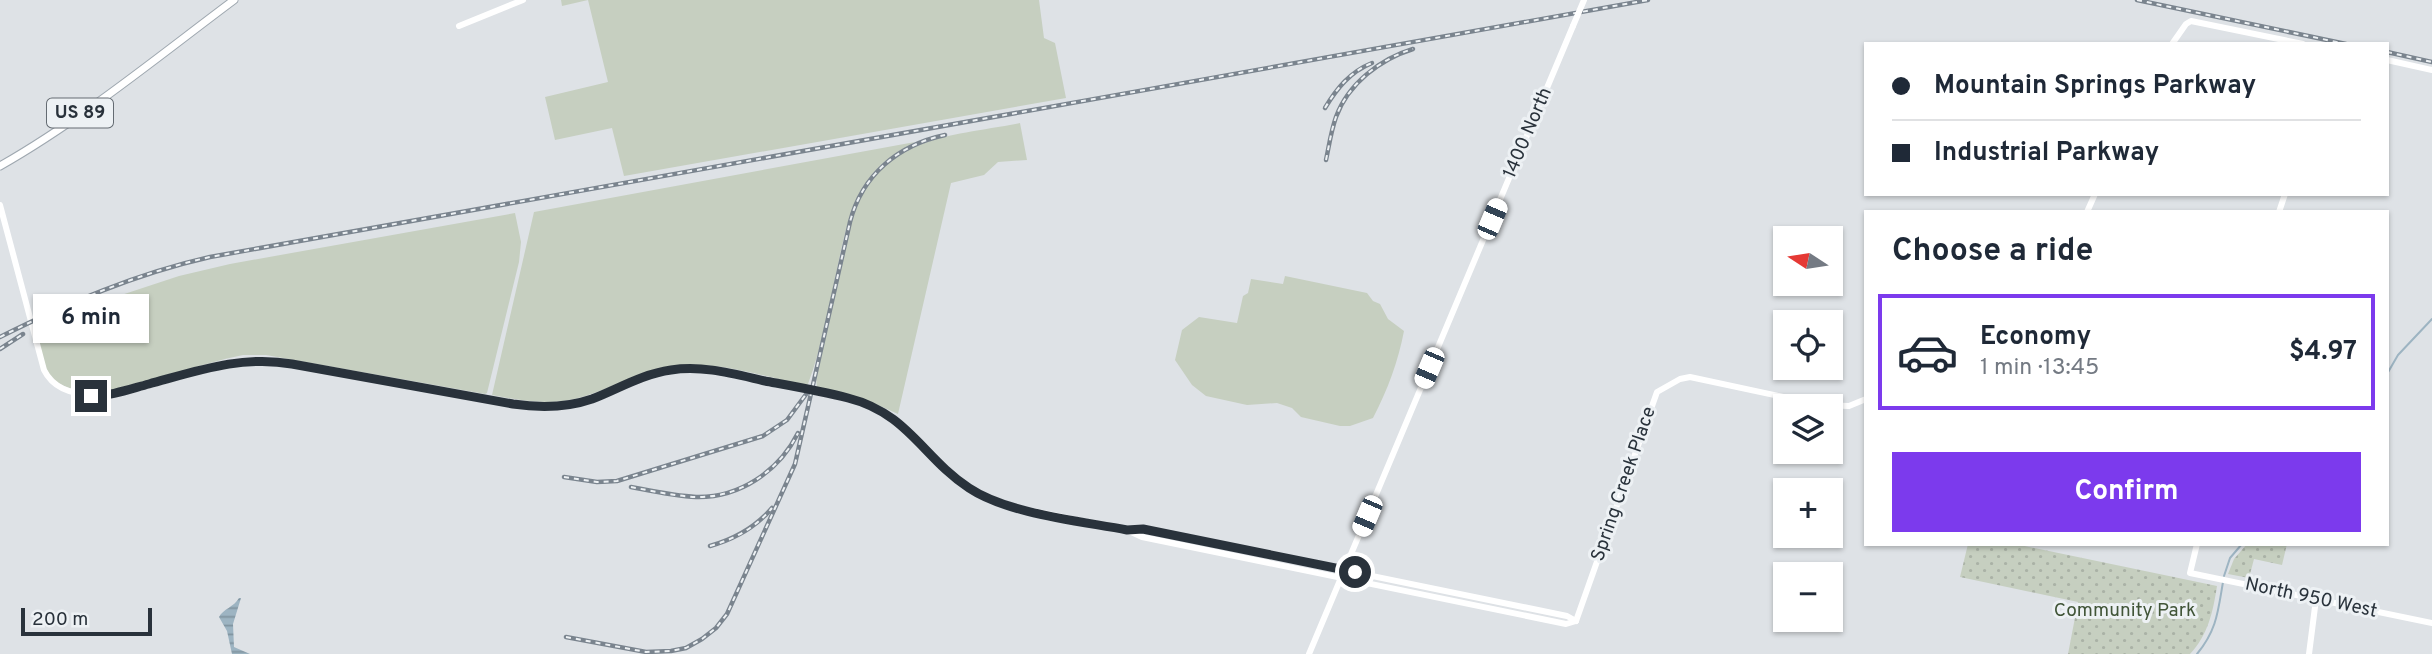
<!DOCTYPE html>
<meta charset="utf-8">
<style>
:root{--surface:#fff;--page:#f2f2f3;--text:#1f2937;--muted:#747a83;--line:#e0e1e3;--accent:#7c3aed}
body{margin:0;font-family:Overpass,sans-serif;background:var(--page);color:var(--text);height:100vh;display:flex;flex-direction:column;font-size:26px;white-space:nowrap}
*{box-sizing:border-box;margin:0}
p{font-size:23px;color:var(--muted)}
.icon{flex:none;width:38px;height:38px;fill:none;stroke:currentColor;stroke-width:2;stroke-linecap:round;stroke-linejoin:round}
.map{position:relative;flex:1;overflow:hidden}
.details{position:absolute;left:1864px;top:210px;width:525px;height:336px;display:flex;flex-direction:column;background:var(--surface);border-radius:0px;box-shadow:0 2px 5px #0004}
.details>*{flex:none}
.guide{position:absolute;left:1864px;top:42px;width:525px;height:154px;border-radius:0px;box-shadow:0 2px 5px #0004;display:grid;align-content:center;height:154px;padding:0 28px;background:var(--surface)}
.needle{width:46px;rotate:282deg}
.controls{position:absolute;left:1773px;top:226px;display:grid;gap:14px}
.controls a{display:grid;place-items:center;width:70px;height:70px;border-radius:0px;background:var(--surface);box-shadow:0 2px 5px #0004;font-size:35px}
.scale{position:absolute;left:21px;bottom:18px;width:131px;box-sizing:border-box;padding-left:7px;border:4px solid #29323b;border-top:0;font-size:19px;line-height:24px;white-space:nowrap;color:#29323b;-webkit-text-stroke:5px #edf1f4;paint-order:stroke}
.end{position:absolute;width:32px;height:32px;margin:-16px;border:9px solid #29323b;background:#fff;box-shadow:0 0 0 4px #fff}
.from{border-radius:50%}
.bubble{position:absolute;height:49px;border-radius:0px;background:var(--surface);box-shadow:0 2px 5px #0004;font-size:23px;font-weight:700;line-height:49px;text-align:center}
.car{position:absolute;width:21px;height:42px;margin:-21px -10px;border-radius:9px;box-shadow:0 0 5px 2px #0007;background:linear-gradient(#fff 24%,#345 0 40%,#fff 0 76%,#345 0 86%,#fff 0)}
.guide b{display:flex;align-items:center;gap:24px;height:66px;font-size:26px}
.guide b+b{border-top:2px solid var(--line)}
.guide i{width:18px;height:18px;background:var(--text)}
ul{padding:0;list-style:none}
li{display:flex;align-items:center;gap:21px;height:116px;margin:0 14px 10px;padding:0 14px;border:4px solid transparent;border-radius:0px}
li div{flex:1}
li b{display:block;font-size:26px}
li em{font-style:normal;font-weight:700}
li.active{border-color:var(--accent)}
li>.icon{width:63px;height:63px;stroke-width:1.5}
h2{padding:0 28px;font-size:32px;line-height:84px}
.cta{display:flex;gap:14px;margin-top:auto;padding:14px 28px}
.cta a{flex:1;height:80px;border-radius:0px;background:var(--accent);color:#fff;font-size:28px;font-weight:700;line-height:80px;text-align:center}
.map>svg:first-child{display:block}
</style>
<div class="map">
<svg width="2432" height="654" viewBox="0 0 2432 654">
<defs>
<pattern id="park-dots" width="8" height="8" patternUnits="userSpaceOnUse" patternTransform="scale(1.75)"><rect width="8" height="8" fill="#c6cfc0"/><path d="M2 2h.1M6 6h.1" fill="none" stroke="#aab2a6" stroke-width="1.8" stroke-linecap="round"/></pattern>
<pattern id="water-rules" width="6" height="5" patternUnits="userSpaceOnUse" patternTransform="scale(1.75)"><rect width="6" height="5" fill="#9db4c2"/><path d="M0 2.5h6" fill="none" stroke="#80939f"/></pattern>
</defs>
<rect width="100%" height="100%" fill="#dee2e6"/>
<g fill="#c6cfc0">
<path d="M561 0H1039L1044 38 1055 43 1066 98 624 176 612 128 555 140 545 97 608 82 588 0 562 6Z"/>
<path d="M1020 123 1027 160 998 162 984 175 951 183 898 414 869 401 817 388 816 377 853 214C885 135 947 137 1020 123Z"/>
<path d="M915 142C901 150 887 158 876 170 851 197 845 233 837 269 829 307 822 346 808 384L804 385C762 376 716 360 673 366 640 370 613 388 582 397 552 406 522 401 492 395L534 212Z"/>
<path d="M515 213 521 242 519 262 487 393 485 394 266 355H243L225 359 104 392C87 393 57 390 48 372 42 361 40 345 36 333L91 305 179 276 230 264Z"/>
<path d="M1285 276 1367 293 1373 301 1380 304 1388 319 1404 331C1398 362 1388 389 1373 418L1350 426H1340L1301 417 1292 408 1277 403 1247 405 1206 396 1192 385 1175 360 1182 330 1199 317 1237 323 1243 296 1248 293 1251 279 1283 284Z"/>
</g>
<g fill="url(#park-dots)">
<path d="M1968 544H2015L2217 586C2213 612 2208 635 2190 654H2068L2078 602 1960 577Z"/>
<path d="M2247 544H2287L2282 565 2254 559 2249 578 2228 574 2234 559Z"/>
</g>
<path fill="url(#water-rules)" d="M239 598H241L233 624 234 647 250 654H232L227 631 219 617C223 609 234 607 239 598Z"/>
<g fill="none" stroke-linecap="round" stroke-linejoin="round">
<g stroke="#9db4c2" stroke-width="2">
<path d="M2387 374 2398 355 2432 319"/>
<path d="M2224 576 2230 558 2242 544"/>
<path d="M2197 654C2217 630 2218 611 2223 582"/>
</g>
<defs>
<path id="primary" d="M0 166C81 120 159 56 234 0"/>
</defs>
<use href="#primary" stroke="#9fa8b0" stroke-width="9"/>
<g stroke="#fff" stroke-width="6">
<path d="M459 26 523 0"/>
<path d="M2172 44 2186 24 2191 21 2303 44"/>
<path d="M2387 60 2432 70"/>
<path d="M0 205 44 370C71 424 178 373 222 364 245 360 269 360 292 364L513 404 544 407 583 402 644 376 666 371 697 369 720 371 863 402 898 422 956 479 981 495 1018 508 1127 530 1142 537 1566 624 1576 621"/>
<path d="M2087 212 2095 194"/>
<path d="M2279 212 2285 194"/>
<path d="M1127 530 1143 529 1567 616 1576 621"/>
<path d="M2197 544 2190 573 2432 623"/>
<path d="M1576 621 1657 392 1680 379 1690 377 1821 405 1849 406 1866 399"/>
<path d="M1309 654 1573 26"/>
<path d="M2309 654 2316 599"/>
</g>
<use href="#primary" stroke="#fff" stroke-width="7"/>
<defs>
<g id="rail">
<path d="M2137 0 2346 44"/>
<path d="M2387 52 2432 62"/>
<path d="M1325 108C1337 88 1350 72 1372 63"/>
<path d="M1326 160C1329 146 1331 131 1336 117 1348 84 1380 59 1413 49"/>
<path d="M0 337C68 303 135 274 210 257L1648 0"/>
<path d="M0 349 23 334"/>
<path d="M564 477 597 482 617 481 763 436 787 420 807 393"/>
<path d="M631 487C652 491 675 496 696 497 740 498 779 471 798 433"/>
<path d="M710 546C735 539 755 528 772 508"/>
<path d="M566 637 646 652 671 651 686 648 702 639 716 628 727 614 795 464 850 222C862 175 898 145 945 135"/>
</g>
</defs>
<use href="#rail" stroke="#7a848e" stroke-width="4.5"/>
<use href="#rail" stroke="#edf1f4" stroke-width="2" stroke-dasharray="5" stroke-linecap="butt"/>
<path stroke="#fff" stroke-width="6" d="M1573 26 1584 0"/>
</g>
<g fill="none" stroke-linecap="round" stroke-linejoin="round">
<path stroke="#29323b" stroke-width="9" d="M91 396C111 396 130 389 149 384 197 371 242 355 292 364L513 404C540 408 566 408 592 399 618 389 642 374 671 370 703 365 734 374 765 381 792 386 821 391 848 398 908 413 923 458 969 488 1008 514 1080 521 1127 530L1143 529 1355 572"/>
</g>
<g text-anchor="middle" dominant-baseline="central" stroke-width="6" stroke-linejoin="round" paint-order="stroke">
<rect fill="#edf1f4" stroke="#646b72" stroke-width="2" x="47" y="98.5" width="66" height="29" rx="5"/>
<g font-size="18" font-weight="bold" fill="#29323b">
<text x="80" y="113">US 89</text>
</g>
<g font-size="19" fill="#29323b" stroke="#edf1f4">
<text transform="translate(1528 133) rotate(-67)">1400 North</text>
<text transform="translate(1624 484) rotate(-71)">Spring Creek Place</text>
<text transform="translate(2311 598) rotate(12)">North 950 West</text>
</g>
<g font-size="19" fill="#415538" stroke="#edf1f4">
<text x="2125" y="611">Community Park</text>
</g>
</g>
</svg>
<div class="controls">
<a><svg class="needle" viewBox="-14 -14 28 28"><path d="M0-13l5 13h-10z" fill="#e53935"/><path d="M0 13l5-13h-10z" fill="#747a83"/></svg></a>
<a><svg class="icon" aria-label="locate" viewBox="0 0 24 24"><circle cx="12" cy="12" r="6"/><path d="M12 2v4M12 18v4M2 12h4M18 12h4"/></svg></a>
<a><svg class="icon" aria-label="layers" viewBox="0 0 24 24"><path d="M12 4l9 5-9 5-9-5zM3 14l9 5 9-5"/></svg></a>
<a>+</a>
<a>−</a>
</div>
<div class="scale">200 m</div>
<i class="end from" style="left:1355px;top:572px"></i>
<i class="end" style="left:91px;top:396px"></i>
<div class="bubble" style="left:33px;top:294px;width:116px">6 min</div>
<i class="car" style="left:1492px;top:219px;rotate:23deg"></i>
<i class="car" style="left:1429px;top:368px;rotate:203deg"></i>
<i class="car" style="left:1367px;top:516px;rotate:203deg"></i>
<div class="guide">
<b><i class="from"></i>Mountain Springs Parkway</b>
<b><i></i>Industrial Parkway</b>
</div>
<section class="details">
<h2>Choose a ride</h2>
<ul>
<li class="active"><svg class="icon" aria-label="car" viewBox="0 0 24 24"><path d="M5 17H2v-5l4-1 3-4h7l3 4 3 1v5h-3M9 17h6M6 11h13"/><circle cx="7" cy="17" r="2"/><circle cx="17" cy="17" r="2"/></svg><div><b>Economy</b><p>1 min · 13:45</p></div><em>$4.97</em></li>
</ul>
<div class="cta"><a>Confirm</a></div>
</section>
</div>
